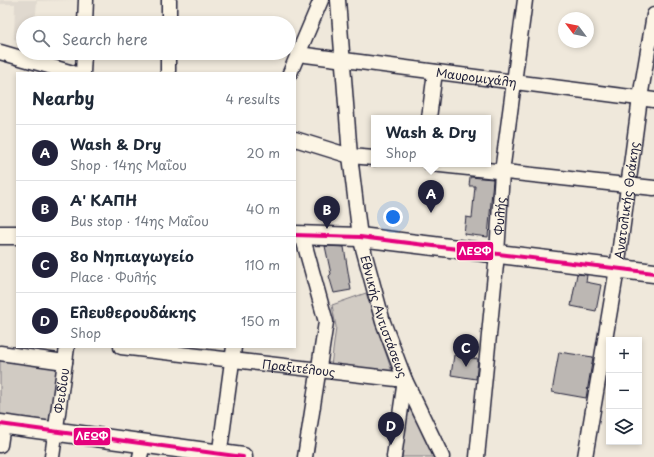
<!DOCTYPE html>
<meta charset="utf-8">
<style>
:root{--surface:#fff;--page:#f6f6f7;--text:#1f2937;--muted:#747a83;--line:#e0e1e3;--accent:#22223b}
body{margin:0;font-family:"Playpen Sans",sans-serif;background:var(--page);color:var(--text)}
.controls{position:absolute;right:12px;bottom:12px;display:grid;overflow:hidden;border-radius:0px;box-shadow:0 2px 6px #0003}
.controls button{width:36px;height:36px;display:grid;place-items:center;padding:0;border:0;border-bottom:1px solid var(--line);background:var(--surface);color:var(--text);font:20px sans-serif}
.compass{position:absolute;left:558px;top:12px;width:36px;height:36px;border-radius:50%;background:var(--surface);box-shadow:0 2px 6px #0003;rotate:302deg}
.you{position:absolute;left:393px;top:217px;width:14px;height:14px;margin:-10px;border:3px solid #fff;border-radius:50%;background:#1a73e8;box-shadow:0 0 0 6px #1a73e833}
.badge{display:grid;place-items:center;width:26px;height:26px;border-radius:50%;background:var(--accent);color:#fff;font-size:13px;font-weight:700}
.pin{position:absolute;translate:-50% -33px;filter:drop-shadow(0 1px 2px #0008)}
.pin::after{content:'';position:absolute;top:21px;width:14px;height:12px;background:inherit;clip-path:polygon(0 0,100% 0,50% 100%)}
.popup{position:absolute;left:371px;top:115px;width:120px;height:52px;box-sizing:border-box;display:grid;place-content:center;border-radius:0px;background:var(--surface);filter:drop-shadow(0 1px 3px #0005);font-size:13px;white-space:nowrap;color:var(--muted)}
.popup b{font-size:15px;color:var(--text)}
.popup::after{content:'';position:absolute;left:50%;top:100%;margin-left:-8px;border:8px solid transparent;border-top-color:var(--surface)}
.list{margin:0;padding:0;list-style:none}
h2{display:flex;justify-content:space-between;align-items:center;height:52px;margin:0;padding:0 16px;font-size:17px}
h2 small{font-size:13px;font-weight:400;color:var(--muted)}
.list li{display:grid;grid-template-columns:26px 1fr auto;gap:12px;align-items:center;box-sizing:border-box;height:56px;padding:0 16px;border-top:1px solid var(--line)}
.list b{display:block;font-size:15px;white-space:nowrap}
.list p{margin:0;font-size:13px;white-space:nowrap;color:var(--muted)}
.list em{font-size:13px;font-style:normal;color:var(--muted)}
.icon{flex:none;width:22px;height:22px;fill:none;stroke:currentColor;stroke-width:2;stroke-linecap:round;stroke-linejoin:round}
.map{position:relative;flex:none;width:654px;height:457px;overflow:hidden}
.search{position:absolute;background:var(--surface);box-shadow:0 2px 6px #0003;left:16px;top:16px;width:280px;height:44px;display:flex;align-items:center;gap:10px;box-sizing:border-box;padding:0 14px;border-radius:22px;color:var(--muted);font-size:15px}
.panel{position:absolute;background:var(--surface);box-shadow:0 2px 6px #0003;left:16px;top:72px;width:280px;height:276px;border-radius:0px}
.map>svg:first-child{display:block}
</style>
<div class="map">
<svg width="654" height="457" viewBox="0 0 654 457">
<rect width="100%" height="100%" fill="#efe8db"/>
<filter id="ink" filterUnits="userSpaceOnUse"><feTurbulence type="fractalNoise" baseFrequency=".025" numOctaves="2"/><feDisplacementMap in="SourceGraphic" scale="8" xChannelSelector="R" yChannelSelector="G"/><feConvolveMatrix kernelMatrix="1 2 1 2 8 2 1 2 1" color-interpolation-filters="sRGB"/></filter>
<g filter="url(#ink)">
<path fill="#e0d9cf" d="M 0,0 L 76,0 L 37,1 L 35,23 L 23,23 L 23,42 L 14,39 L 15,4 L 0,4 Z"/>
<path fill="#d1cbc3" stroke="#7a767f" d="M 366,293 L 392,372 L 331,366 L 336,327 L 332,305 Z
M 0,358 L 60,367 L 52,423 L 0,415 Z
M 407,394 L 434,457 L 400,457 Z"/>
<path fill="#bcb7b3" stroke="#22223b" d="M 470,177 L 493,179 L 488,237 L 464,234 L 466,217 L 472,218 L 475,186 L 469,186 Z
M 325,246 L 344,247 L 351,290 L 334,293 L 329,276 L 331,274 Z
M 577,274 L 587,275 L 586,282 L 601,285 L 596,311 L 571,306 Z
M 559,352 L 593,357 L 586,398 L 552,392 Z
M 454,355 L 478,359 L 476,379 L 451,375 Z"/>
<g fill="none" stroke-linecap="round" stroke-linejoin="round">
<g stroke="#22223b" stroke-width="17">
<g id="minor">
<path id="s1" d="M 338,0 L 350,156 L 360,237 L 383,322 L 405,380 L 442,457"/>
<path d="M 85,23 L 86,0"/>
<path d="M 169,23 L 169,0"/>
<path d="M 0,52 L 73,73"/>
<path id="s2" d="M 298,54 L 654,100"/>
<path d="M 83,73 L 84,53"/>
<path d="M 168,73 L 168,53"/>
<path d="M 290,73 L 321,0"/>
<path d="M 429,118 L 435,72"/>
<path d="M 295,139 L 350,156 L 374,158"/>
<path d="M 431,164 L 654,188"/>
<path d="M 302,235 L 326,322 L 305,457"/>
<path id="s3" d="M 121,347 L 405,380 L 394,457"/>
<path d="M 0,353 L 65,362"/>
<path d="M 0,445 L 3,424"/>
<path id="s4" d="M 52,457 L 67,347"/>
<path d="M 140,457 L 143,444"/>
<path d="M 219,457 L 234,347"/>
<path id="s5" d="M 477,457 L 497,254 L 502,172 L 525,0"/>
<path id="s6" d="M 585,457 L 617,269 L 640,98 L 654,15"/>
</g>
</g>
<g stroke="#22223b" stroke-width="21">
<path id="major" d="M 0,235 L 17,235
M 295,235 L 360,237 L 654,273
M 0,424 L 243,457"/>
</g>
<use href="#minor" stroke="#fcf5e5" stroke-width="14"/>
<use href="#major" stroke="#fcf5e5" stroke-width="18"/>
<g stroke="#fcf5e5" stroke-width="7">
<path id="bus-1" d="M 295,235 L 360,237 L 654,273
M 0,424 L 243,457"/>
</g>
<use href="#bus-1" stroke="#e5007d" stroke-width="4"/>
</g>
</g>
<g text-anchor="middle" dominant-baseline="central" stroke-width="4" stroke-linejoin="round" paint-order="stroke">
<g font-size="12" fill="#22223b" stroke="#fcf5e5">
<text stroke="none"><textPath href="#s2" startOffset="180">Μαυρομιχάλη</textPath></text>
<text stroke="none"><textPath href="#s6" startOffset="260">Ανατολικής Θράκης</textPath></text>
<text stroke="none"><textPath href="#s5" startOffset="242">Φυλής</textPath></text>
<text stroke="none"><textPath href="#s1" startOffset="321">Εθνικής Αντιστάσεως</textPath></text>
<text stroke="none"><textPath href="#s3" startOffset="179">Πραξιτέλους</textPath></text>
<text stroke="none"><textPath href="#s4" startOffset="67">Φειδίου</textPath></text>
</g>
</g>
<g stroke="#fcf5e5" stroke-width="1.5">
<rect x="456" y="241" width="38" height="20" rx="4" fill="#e5007d"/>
<rect x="73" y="427" width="38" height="19" rx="4" fill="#e5007d"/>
</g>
<g font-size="11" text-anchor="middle" font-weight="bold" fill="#fff">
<text x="475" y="255">ΛΕΩΦ</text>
<text x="92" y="440">ΛΕΩΦ</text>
</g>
</svg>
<div class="controls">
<button>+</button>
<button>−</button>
<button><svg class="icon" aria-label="layers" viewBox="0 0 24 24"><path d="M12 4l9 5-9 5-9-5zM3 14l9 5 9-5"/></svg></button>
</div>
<svg class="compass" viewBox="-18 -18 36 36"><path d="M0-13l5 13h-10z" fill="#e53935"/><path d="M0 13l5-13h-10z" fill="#747a83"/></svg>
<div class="you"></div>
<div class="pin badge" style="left:431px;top:213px">A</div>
<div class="popup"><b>Wash &amp; Dry</b>Shop</div>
<div class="pin badge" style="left:327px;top:229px">B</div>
<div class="pin badge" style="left:466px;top:367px">C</div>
<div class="pin badge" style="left:391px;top:445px">D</div>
<div class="search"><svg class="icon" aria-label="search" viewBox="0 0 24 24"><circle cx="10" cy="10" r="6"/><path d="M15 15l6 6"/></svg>Search here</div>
<section class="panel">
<h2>Nearby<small>4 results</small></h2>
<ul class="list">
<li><span class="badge">A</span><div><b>Wash &amp; Dry</b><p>Shop · 14ης Μαΐου</p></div><em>20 m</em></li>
<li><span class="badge">B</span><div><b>Α' ΚΑΠΗ</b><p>Bus stop · 14ης Μαΐου</p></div><em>40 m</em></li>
<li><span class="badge">C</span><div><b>8ο Νηπιαγωγείο</b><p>Place · Φυλής</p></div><em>110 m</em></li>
<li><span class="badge">D</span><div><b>Ελευθερουδάκης</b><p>Shop</p></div><em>150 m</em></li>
</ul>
</section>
</div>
